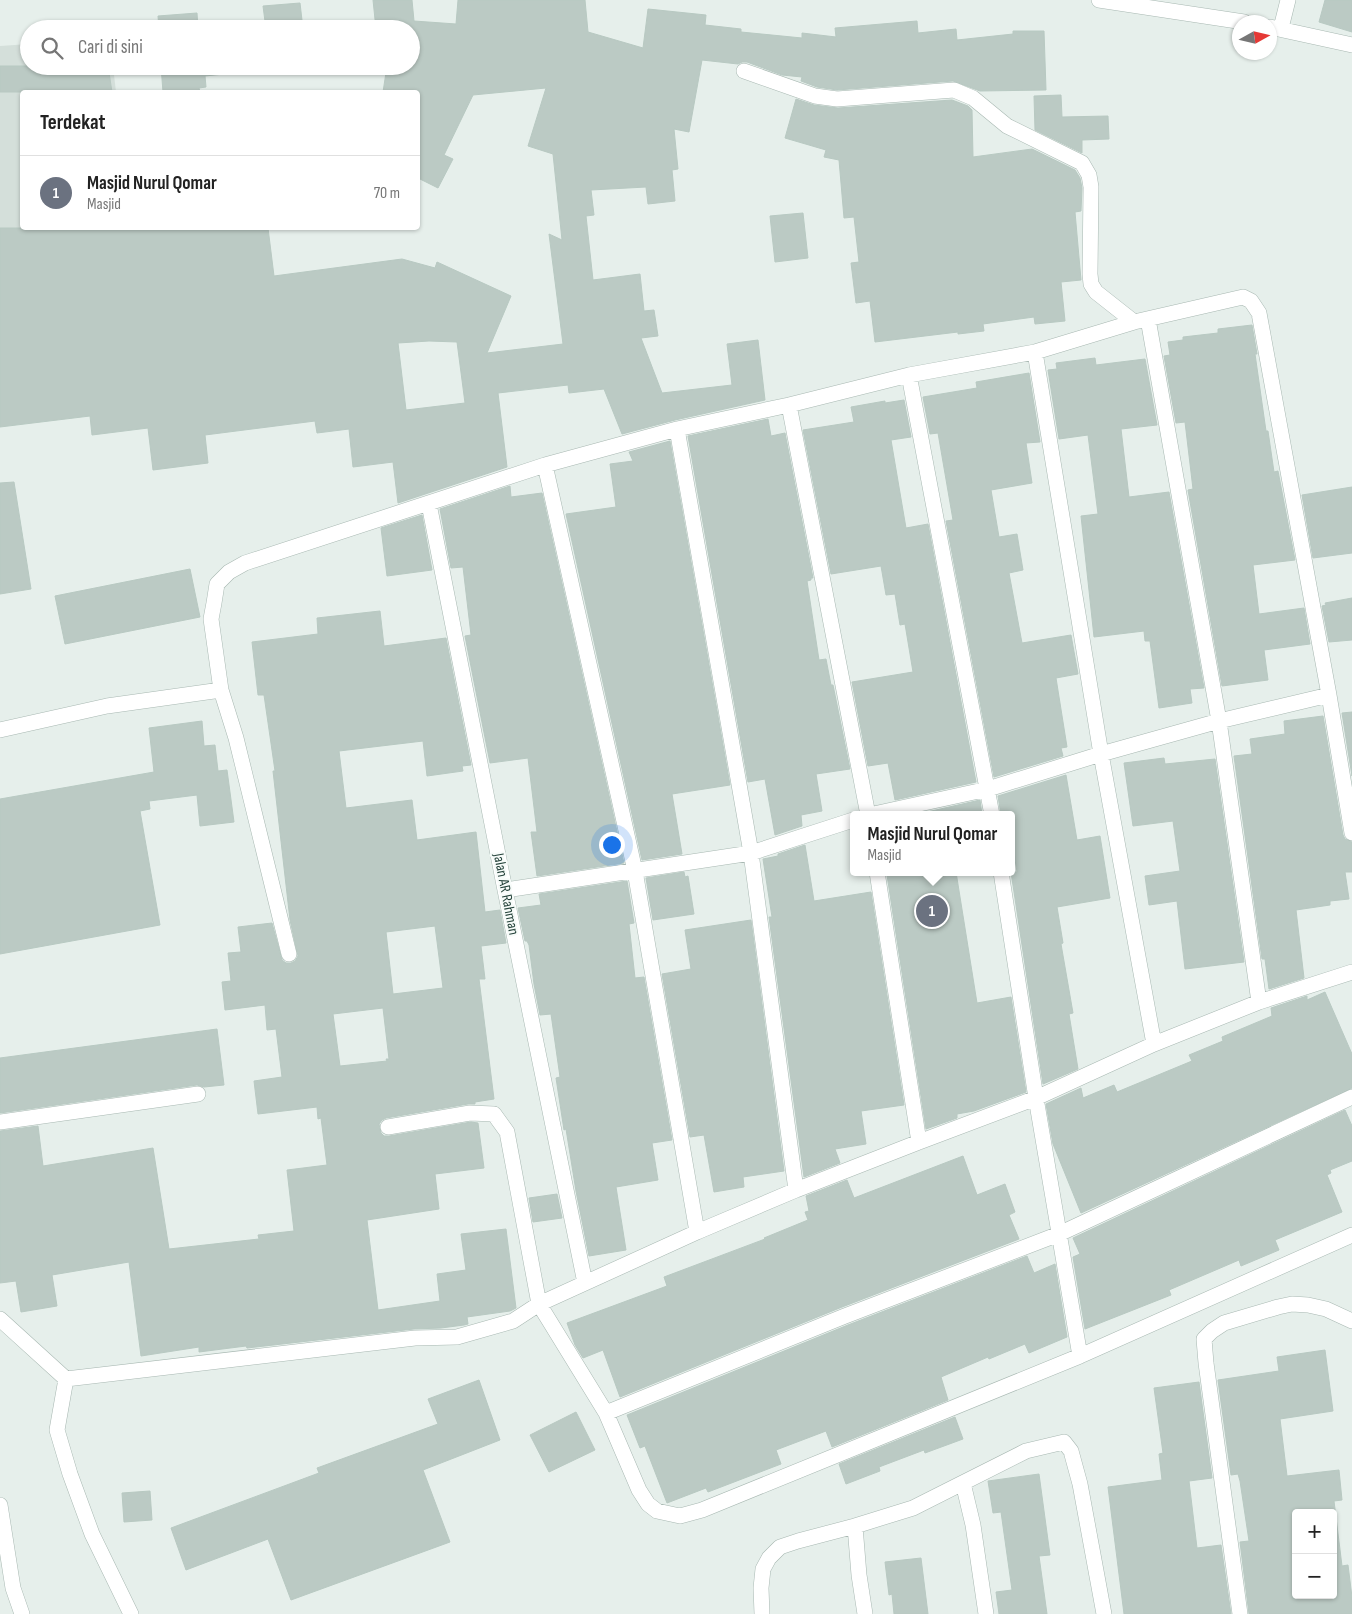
<!DOCTYPE html>
<html lang="id">
<meta charset="utf-8">
<style>
:root{--surface:#fff;--page:#f6f6f6;--text:#222;--muted:#767676;--line:#e0e0e0;--accent:#804e3d}
body{margin:0;font-family:"Sofia Sans Condensed",sans-serif;background:var(--page);color:var(--text)}
.controls{position:absolute;right:15px;bottom:15px;display:grid;overflow:hidden;border-radius:5px;box-shadow:0 1px 4px #0004}
.controls button{width:45px;height:45px;display:grid;place-items:center;padding:0;border:0;border-bottom:1px solid var(--line);background:var(--surface);color:var(--text);font:25px sans-serif}
.compass{position:absolute;left:1232px;top:15px;width:45px;height:45px;border-radius:50%;background:var(--surface);box-shadow:0 1px 4px #0004;rotate:82deg}
.you{position:absolute;left:611px;top:844px;width:18px;height:18px;margin:-12px;border:4px solid #fff;border-radius:50%;background:#1a73e8;box-shadow:0 0 0 8px #1a73e833}
.badge{display:grid;place-items:center;width:32px;height:32px;border-radius:50%;background:var(--accent);color:#fff;font-size:16px;font-weight:700}
.pin{position:absolute;translate:-50% -50%;border:2px solid #fff;box-shadow:0 1px 5px #0006}
.popup{position:absolute;left:850px;top:811px;width:165px;height:65px;box-sizing:border-box;display:grid;place-content:center;border-radius:5px;background:var(--surface);filter:drop-shadow(0 1px 4px #0005);font-size:16px;white-space:nowrap;color:var(--muted)}
.popup b{font-size:19px;color:var(--text)}
.popup::after{content:'';position:absolute;left:50%;top:100%;margin-left:-10px;border:10px solid transparent;border-top-color:var(--surface)}
.list{margin:0;padding:0;list-style:none}
h2{display:flex;justify-content:space-between;align-items:center;height:65px;margin:0;padding:0 20px;font-size:21px}
h2 small{font-size:16px;font-weight:400;color:var(--muted)}
.list li{display:grid;grid-template-columns:32px 1fr auto;gap:15px;align-items:center;box-sizing:border-box;height:75px;padding:0 20px;border-top:1px solid var(--line)}
.list b{display:block;font-size:19px;white-space:nowrap}
.list p{margin:0;font-size:16px;white-space:nowrap;color:var(--muted)}
.list em{font-size:16px;font-style:normal;color:var(--muted)}
.icon{flex:none;width:28px;height:28px;fill:none;stroke:currentColor;stroke-width:2;stroke-linecap:round;stroke-linejoin:round}
.map{position:relative;flex:none;width:1352px;height:1614px;overflow:hidden}
.search{position:absolute;background:var(--surface);box-shadow:0 1px 4px #0004;left:20px;top:20px;width:400px;height:55px;display:flex;align-items:center;gap:12px;box-sizing:border-box;padding:0 18px;border-radius:28px;color:var(--muted);font-size:19px}
.panel{position:absolute;background:var(--surface);box-shadow:0 1px 4px #0004;left:20px;top:90px;width:400px;height:140px;border-radius:5px}
.map>svg:first-child{display:block}
</style>
<div class="map">
<svg width="1352" height="1614" viewBox="0 0 1352 1614">
<rect width="100%" height="100%" fill="#e6efeb"/>
<path fill="#d4dfda" d="M 29,44 L 29,66 L 113,66 L 116,92 L 22,92 L 22,228 L 132,228 L 134,250 L 0,331 L 0,46 Z"/>
<path fill="#bbcac4" stroke="#b8c9c2" fill-rule="evenodd" d="M 373,0 L 412,0 L 414,21 L 456,24 L 458,0 L 585,0 L 588,32 L 643,48 L 648,9 L 706,15 L 705,25 L 741,29 L 741,32 L 802,38 L 802,33 L 836,37 L 835,28 L 917,21 L 918,33 L 956,29 L 957,40 L 1013,34 L 1013,31 L 1044,31 L 1046,90 L 980,91 L 953,81 L 837,90 L 817,87 L 801,81 L 802,77 L 782,75 L 747,62 L 742,62 L 738,64 L 702,60 L 689,132 L 674,129 L 678,169 L 672,170 L 675,201 L 648,204 L 646,187 L 591,190 L 594,215 L 586,216 L 593,280 L 640,274 L 644,311 L 654,310 L 658,336 L 641,338 L 662,393 L 732,385 L 727,344 L 758,340 L 765,400 L 675,420 L 622,434 L 604,389 L 569,393 L 568,385 L 498,393 L 507,467 L 398,503 L 393,462 L 353,467 L 349,429 L 317,433 L 315,421 L 205,435 L 208,463 L 153,470 L 148,428 L 92,435 L 90,416 L 0,427 L 0,228 L 268,228 L 274,276 L 402,259 L 435,268 L 437,262 L 511,296 L 487,353 L 563,344 L 549,234 L 562,240 L 553,154 L 528,146 L 546,88 L 473,95 L 444,155 L 453,159 L 438,188 L 418,178 L 418,92 L 383,92 L 387,66 L 411,66 L 411,29 L 376,29 ZM 429,341 L 457,342 L 465,403 L 406,410 L 398,343 Z
M 1325,0 L 1352,0 L 1352,32 L 1319,22 Z
M 300,3 L 303,29 L 266,29 L 263,6 Z
M 197,13 L 198,29 L 159,29 L 158,16 Z
M 258,24 L 258,29 L 203,29 Z
M 0,66 L 108,66 L 112,92 L 0,92 Z
M 161,66 L 262,66 L 262,70 L 205,76 L 206,87 L 199,88 L 200,92 L 163,92 Z
M 1061,95 L 1062,117 L 1108,116 L 1109,139 L 1082,140 L 1082,153 L 1035,130 L 1034,96 Z
M 796,99 L 814,105 L 838,108 L 952,100 L 968,106 L 972,110 L 973,157 L 1032,149 L 1075,170 L 1080,178 L 1082,188 L 1081,211 L 1075,212 L 1081,280 L 1061,282 L 1065,321 L 1035,324 L 1034,317 L 983,324 L 984,331 L 958,334 L 958,332 L 875,342 L 870,301 L 856,303 L 851,263 L 859,262 L 854,217 L 844,218 L 839,160 L 824,157 L 826,150 L 785,138 Z
M 803,213 L 808,258 L 775,262 L 770,216 Z
M 1252,325 L 1257,354 L 1255,354 L 1266,431 L 1268,431 L 1274,472 L 1278,471 L 1295,560 L 1253,565 L 1259,614 L 1304,608 L 1310,644 L 1264,650 L 1268,680 L 1222,686 L 1188,490 L 1193,489 L 1185,422 L 1176,423 L 1164,356 L 1170,355 L 1168,342 L 1183,340 L 1183,337 L 1218,333 L 1218,329 Z
M 1095,358 L 1096,365 L 1145,359 L 1157,425 L 1121,429 L 1129,497 L 1169,492 L 1204,688 L 1190,689 L 1192,703 L 1159,708 L 1150,641 L 1145,641 L 1144,631 L 1094,637 L 1081,516 L 1098,514 L 1088,435 L 1059,439 L 1048,370 L 1057,369 L 1056,363 Z
M 1029,373 L 1040,442 L 1026,443 L 1032,483 L 991,490 L 999,537 L 1017,534 L 1023,570 L 1009,573 L 1022,643 L 1071,635 L 1078,674 L 1056,678 L 1067,747 L 1061,748 L 1063,756 L 994,777 L 946,521 L 953,520 L 938,433 L 930,434 L 923,397 L 977,388 L 976,382 Z
M 904,400 L 911,437 L 891,440 L 906,528 L 928,524 L 976,782 L 895,800 L 888,763 L 868,766 L 852,682 L 913,672 L 905,624 L 900,625 L 895,594 L 886,595 L 881,566 L 831,574 L 803,430 L 854,422 L 851,407 L 885,401 L 885,403 Z
M 768,419 L 771,436 L 785,433 L 813,578 L 811,578 L 811,580 L 807,581 L 819,660 L 826,659 L 831,685 L 833,685 L 850,769 L 816,774 L 822,811 L 801,815 L 802,826 L 775,835 L 765,779 L 748,782 L 688,436 Z
M 670,441 L 730,785 L 672,794 L 682,854 L 642,860 L 566,514 L 616,507 L 610,464 L 633,461 L 629,452 Z
M 14,482 L 31,589 L 0,594 L 0,483 Z
M 510,486 L 511,497 L 542,493 L 624,863 L 537,876 L 531,832 L 537,832 L 528,758 L 490,763 L 465,636 L 471,635 L 463,567 L 451,568 L 440,509 Z
M 1352,487 L 1352,553 L 1313,558 L 1302,495 Z
M 422,515 L 432,570 L 387,576 L 381,528 Z
M 190,569 L 200,617 L 65,644 L 55,596 Z
M 1352,598 L 1352,640 L 1329,642 L 1322,606 L 1326,605 L 1325,603 Z
M 380,611 L 384,646 L 446,638 L 471,765 L 462,766 L 463,771 L 427,776 L 423,741 L 339,751 L 346,808 L 412,800 L 417,840 L 476,832 L 485,912 L 500,910 L 506,943 L 481,946 L 485,979 L 479,979 L 494,1099 L 475,1102 L 475,1104 L 468,1104 L 386,1118 L 382,1120 L 379,1124 L 381,1133 L 384,1136 L 389,1136 L 471,1122 L 478,1123 L 484,1168 L 435,1174 L 439,1209 L 367,1220 L 378,1310 L 440,1301 L 437,1274 L 466,1270 L 461,1234 L 506,1229 L 516,1308 L 510,1311 L 467,1317 L 468,1324 L 464,1325 L 441,1328 L 414,1329 L 247,1348 L 246,1346 L 199,1352 L 199,1347 L 141,1356 L 129,1262 L 52,1275 L 57,1306 L 21,1312 L 16,1281 L 0,1283 L 0,1131 L 38,1126 L 43,1166 L 153,1148 L 169,1249 L 259,1239 L 258,1235 L 294,1231 L 287,1170 L 327,1165 L 321,1118 L 318,1119 L 317,1107 L 258,1114 L 254,1081 L 282,1077 L 276,1029 L 267,1030 L 265,1005 L 225,1010 L 222,982 L 231,981 L 228,953 L 241,952 L 238,927 L 272,923 L 282,960 L 286,963 L 291,963 L 295,961 L 298,956 L 290,920 L 273,771 L 275,771 L 264,695 L 258,695 L 252,642 L 318,634 L 317,618 ZM 435,926 L 443,988 L 393,994 L 386,932 ZM 383,1008 L 389,1059 L 386,1059 L 387,1061 L 340,1066 L 333,1014 Z
M 1352,712 L 1352,776 L 1342,713 Z
M 1323,716 L 1343,835 L 1345,839 L 1352,842 L 1352,872 L 1345,872 L 1349,899 L 1330,901 L 1330,905 L 1296,910 L 1304,978 L 1269,989 L 1265,959 L 1262,959 L 1234,756 L 1252,754 L 1250,739 L 1285,734 L 1284,721 Z
M 202,721 L 204,746 L 215,745 L 218,771 L 227,770 L 234,822 L 200,826 L 197,795 L 149,801 L 150,809 L 140,811 L 160,925 L 0,954 L 0,799 L 154,772 L 149,728 Z
M 1164,758 L 1165,764 L 1215,759 L 1244,962 L 1185,969 L 1177,901 L 1149,905 L 1145,876 L 1180,871 L 1173,821 L 1133,826 L 1124,763 Z
M 1066,775 L 1077,840 L 1100,836 L 1110,898 L 1057,907 L 1063,943 L 1061,944 L 1073,1013 L 1069,1014 L 1078,1069 L 1043,1084 L 1011,872 L 1017,872 L 1011,834 L 1011,815 L 1001,815 L 998,796 Z
M 980,800 L 982,815 L 914,815 Z
M 805,845 L 814,901 L 871,892 L 904,1105 L 861,1111 L 866,1144 L 835,1149 L 840,1163 L 804,1177 L 769,917 L 772,917 L 763,859 L 778,856 L 778,854 Z
M 684,872 L 685,877 L 688,876 L 694,914 L 653,920 L 646,878 Z
M 905,872 L 956,872 L 977,1003 L 1011,997 L 1026,1092 L 974,1111 L 957,1114 L 957,1118 L 926,1129 L 887,875 Z
M 627,881 L 634,923 L 629,924 L 635,978 L 644,977 L 672,1140 L 652,1143 L 658,1180 L 616,1187 L 626,1250 L 589,1256 L 576,1191 L 566,1129 L 564,1130 L 556,1078 L 560,1077 L 551,1014 L 540,1015 L 534,984 L 529,945 L 527,941 L 525,941 L 518,908 L 541,905 L 539,894 Z
M 751,920 L 784,1171 L 743,1177 L 744,1187 L 714,1192 L 704,1135 L 690,1137 L 662,974 L 691,969 L 685,930 Z
M 1325,992 L 1352,1054 L 1352,1088 L 1081,1213 L 1053,1144 L 1046,1104 L 1081,1088 L 1083,1098 L 1114,1085 L 1117,1092 L 1192,1061 L 1189,1055 L 1223,1041 L 1222,1037 L 1272,1016 L 1271,1008 L 1307,996 L 1307,1000 Z
M 217,1029 L 224,1085 L 204,1087 L 197,1085 L 0,1113 L 0,1058 Z
M 1345,1110 L 1352,1126 L 1352,1161 L 1330,1170 L 1331,1173 L 1327,1175 L 1342,1212 L 1275,1240 L 1279,1250 L 1241,1266 L 1239,1260 L 1169,1290 L 1171,1295 L 1085,1329 L 1073,1257 L 1080,1254 L 1073,1238 Z
M 963,1156 L 977,1195 L 1005,1184 L 1015,1212 L 1009,1215 L 1019,1239 L 842,1307 L 620,1397 L 603,1350 L 583,1358 L 575,1345 L 567,1323 L 667,1286 L 664,1277 L 765,1239 L 764,1238 L 808,1220 L 805,1212 L 809,1211 L 806,1196 L 847,1180 L 854,1198 Z
M 557,1194 L 562,1218 L 533,1222 L 529,1198 Z
M 1027,1256 L 1034,1273 L 1055,1264 L 1067,1337 L 1029,1353 L 1025,1344 L 989,1359 L 988,1357 L 941,1377 L 948,1400 L 832,1447 L 826,1431 L 776,1450 L 781,1464 L 708,1492 L 706,1488 L 667,1503 L 645,1446 L 640,1448 L 627,1415 L 848,1325 Z
M 1325,1350 L 1333,1411 L 1280,1419 L 1287,1476 L 1339,1470 L 1342,1500 L 1334,1501 L 1342,1566 L 1348,1565 L 1352,1597 L 1352,1614 L 1249,1614 L 1240,1542 L 1249,1541 L 1240,1481 L 1238,1474 L 1231,1475 L 1218,1380 L 1279,1371 L 1277,1357 ZM 1296,1513 L 1333,1513 L 1333,1595 L 1296,1595 Z
M 479,1380 L 500,1440 L 423,1470 L 450,1542 L 291,1600 L 268,1539 L 186,1570 L 171,1528 L 319,1473 L 317,1468 L 438,1424 L 428,1399 Z
M 1199,1382 L 1212,1478 L 1189,1481 L 1197,1548 L 1221,1545 L 1231,1614 L 1124,1614 L 1108,1487 L 1162,1480 L 1159,1454 L 1163,1453 L 1154,1388 Z
M 576,1412 L 595,1450 L 549,1472 L 530,1435 Z
M 955,1417 L 963,1439 L 925,1453 L 924,1450 L 879,1467 L 880,1471 L 846,1484 L 839,1464 Z
M 1039,1474 L 1050,1555 L 1039,1556 L 1047,1614 L 999,1614 L 996,1592 L 1012,1590 L 1001,1512 L 993,1513 L 988,1481 Z
M 150,1491 L 152,1520 L 124,1522 L 122,1493 Z
M 921,1558 L 928,1614 L 894,1614 L 892,1594 L 889,1595 L 885,1562 Z"/>
<g fill="none" stroke-linecap="round" stroke-linejoin="round">
<g stroke="#a8b8b2" stroke-width="16">
<path id="minor" d="M 1099,0 L 1244,22
M 1270,27 L 1352,45
M 1281,28 L 1288,0
M 744,71 L 815,96 L 837,99 L 954,90 L 973,98 L 1007,126 L 1082,163 L 1089,175 L 1091,187 L 1090,274 L 1091,284 L 1096,292 L 1134,322
M 1148,319 L 1219,721 L 1259,1002
M 1035,352 L 1101,754 L 1154,1044
M 909,375 L 992,815
M 789,405 L 868,815
M 677,429 L 751,853 L 796,1190
M 545,465 L 635,871 L 697,1232
M 429,504 L 505,890 L 585,1283
M 221,690 L 236,738 L 289,954
M 0,730 L 107,706 L 221,690 L 211,619 L 214,603 L 217,584 L 229,572 L 245,563 L 545,465 L 677,429 L 789,405 L 909,375 L 1035,352 L 1134,322 L 1243,297 L 1251,301 L 1259,313 L 1329,695 L 1352,833
M 869,815 L 988,789 L 1101,754 L 1219,721 L 1329,695
M 877,872 L 919,1142
M 1001,872 L 1036,1098 L 1154,1044 L 1259,1002 L 1352,972
M 505,890 L 751,853 L 853,820
M 0,1122 L 198,1094
M 388,1127 L 470,1113 L 494,1114 L 507,1132 L 539,1304 L 606,1413 L 639,1490 L 648,1504 L 657,1511 L 680,1516 L 702,1510 L 1080,1356 L 1352,1235
M 0,1319 L 66,1379 L 57,1430 L 70,1474 L 92,1534 L 131,1614
M 66,1379 L 415,1338 L 457,1337 L 513,1321 L 539,1304 L 697,1232 L 796,1190 L 919,1142 L 1036,1098 L 1080,1356
M 606,1413 L 845,1316 L 1059,1234 L 1352,1097
M 963,1483 L 973,1525 L 986,1614
M 0,1505 L 13,1588 L 22,1614
M 855,1526 L 859,1575 L 865,1614
M 762,1614 L 761,1588 L 763,1569 L 769,1558 L 780,1547 L 798,1541 L 855,1526 L 913,1508 L 1026,1451 L 1064,1442 L 1071,1451 L 1080,1484 L 1104,1614
M 1240,1614 L 1206,1363 L 1204,1339 L 1212,1331 L 1224,1323 L 1278,1307 L 1292,1304 L 1308,1305 L 1326,1309 L 1352,1321"/>
</g>
<use href="#minor" stroke="#fff" stroke-width="15"/>
</g>
<g text-anchor="middle" dominant-baseline="central" stroke-width="4" stroke-linejoin="round" paint-order="stroke">
<g font-size="15" fill="#24423a" stroke="#f7fbf9">
<text transform="translate(506 894) rotate(79)">Jalan AR Rahman</text>
</g>
</g>
</svg>
<div class="controls">
<button>+</button>
<button>−</button>
</div>
<svg class="compass" viewBox="-18 -18 36 36"><path d="M0-13l5 13h-10z" fill="#e53935"/><path d="M0 13l5-13h-10z" fill="#767676"/></svg>
<div class="you"></div>
<div class="pin badge" style="left:932px;top:911px;background:#6b7280">1</div>
<div class="popup"><b>Masjid Nurul Qomar</b>Masjid</div>
<div class="search"><svg class="icon" aria-label="search" viewBox="0 0 24 24"><circle cx="10" cy="10" r="6"/><path d="M15 15l6 6"/></svg>Cari di sini</div>
<section class="panel">
<h2>Terdekat<small></small></h2>
<ul class="list">
<li><span class="badge" style="background:#6b7280">1</span><div><b>Masjid Nurul Qomar</b><p>Masjid</p></div><em>70 m</em></li>
</ul>
</section>
</div>
